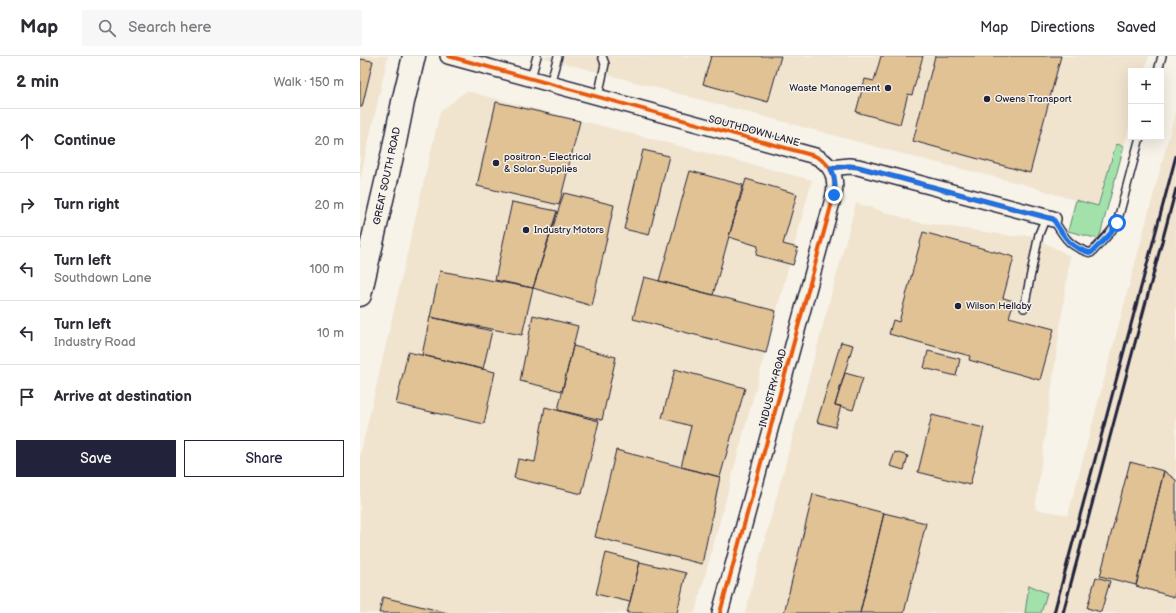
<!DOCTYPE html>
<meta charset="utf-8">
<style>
:root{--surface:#fff;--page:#f7f7f7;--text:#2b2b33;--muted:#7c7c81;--line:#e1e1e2;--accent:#22223b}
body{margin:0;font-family:"Balsamiq Sans",sans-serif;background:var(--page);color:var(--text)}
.controls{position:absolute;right:12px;top:12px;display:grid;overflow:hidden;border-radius:0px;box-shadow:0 4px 16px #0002}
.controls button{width:36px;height:36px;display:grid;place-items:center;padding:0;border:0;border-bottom:1px solid var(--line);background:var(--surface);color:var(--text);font:20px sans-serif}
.stop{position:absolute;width:12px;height:12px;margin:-9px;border:3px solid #1a73e8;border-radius:50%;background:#fff}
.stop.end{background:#1a73e8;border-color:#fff;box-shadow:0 1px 4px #0008}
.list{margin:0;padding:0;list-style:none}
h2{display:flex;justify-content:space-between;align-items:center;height:52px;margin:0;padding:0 16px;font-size:17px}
h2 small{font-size:13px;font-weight:400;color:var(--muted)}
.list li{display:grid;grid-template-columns:26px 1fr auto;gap:12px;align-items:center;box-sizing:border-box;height:64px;padding:0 16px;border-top:1px solid var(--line)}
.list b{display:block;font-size:15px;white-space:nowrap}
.list p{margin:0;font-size:13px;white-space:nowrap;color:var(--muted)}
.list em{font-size:13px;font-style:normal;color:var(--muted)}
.actions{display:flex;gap:8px;padding:12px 16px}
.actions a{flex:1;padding:9px 0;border:1px solid var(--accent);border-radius:0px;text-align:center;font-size:14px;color:var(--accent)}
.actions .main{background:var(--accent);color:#fff}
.icon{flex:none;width:22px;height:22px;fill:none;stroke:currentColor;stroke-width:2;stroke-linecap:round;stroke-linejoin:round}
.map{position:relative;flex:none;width:816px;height:557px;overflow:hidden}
header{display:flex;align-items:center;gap:24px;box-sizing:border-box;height:56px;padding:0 20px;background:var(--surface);border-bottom:1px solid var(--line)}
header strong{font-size:19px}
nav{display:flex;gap:22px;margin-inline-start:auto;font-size:14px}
.search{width:280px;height:36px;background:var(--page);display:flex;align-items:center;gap:10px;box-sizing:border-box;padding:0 14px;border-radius:0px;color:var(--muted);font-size:15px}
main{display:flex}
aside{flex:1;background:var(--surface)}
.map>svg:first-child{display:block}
</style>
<header>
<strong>Map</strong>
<div class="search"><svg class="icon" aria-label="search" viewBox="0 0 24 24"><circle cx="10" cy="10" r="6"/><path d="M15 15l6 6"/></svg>Search here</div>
<nav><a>Map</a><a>Directions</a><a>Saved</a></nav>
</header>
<main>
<aside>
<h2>2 min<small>Walk · 150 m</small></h2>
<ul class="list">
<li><svg class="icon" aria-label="ahead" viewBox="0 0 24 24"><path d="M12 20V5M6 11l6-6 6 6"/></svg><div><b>Continue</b></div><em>20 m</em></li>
<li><svg class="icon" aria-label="right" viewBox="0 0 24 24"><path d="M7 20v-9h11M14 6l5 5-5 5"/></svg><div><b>Turn right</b></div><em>20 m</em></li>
<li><svg class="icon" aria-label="left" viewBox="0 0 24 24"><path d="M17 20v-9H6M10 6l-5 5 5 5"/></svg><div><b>Turn left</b><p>Southdown Lane</p></div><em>100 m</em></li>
<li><svg class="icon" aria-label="left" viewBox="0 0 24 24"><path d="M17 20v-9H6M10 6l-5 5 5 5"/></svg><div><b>Turn left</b><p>Industry Road</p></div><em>10 m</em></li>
<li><svg class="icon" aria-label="arrive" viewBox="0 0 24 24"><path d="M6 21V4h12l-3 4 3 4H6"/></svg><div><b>Arrive at destination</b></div></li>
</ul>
<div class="actions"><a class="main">Save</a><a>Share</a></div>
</aside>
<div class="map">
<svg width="816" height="557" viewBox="0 0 816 557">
<rect width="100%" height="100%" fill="#f7f3e8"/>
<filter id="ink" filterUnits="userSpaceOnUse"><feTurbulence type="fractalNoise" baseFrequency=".025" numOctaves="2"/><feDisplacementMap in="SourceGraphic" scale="8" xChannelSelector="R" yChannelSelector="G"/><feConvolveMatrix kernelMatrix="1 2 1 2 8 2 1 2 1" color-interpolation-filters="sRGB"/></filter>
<g filter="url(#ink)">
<path fill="#f0e4cf" d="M 0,0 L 28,0 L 0,124 Z
M 178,0 L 789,0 L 784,15 L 771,15 L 771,65 L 764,90 L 755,88 L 737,151 L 666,129 L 554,101 Z
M 106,35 L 452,124 L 335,557 L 0,557 L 0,400 L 80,56 Z
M 816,54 L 816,557 L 681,557 L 687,537 L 669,530 L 665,557 L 385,557 L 496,147 L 557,166 L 653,180 L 670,179 L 710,200 L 675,453 L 708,459 Z"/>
<path fill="#a2e2aa" stroke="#628272" d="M 756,88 L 764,90 L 739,183 L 708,175 L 716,144 L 738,150 Z
M 669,529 L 687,537 L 681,557 L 665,557 Z"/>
<path fill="#e1c294" stroke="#22223b" d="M 351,0 L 421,0 L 408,46 L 343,28 Z
M 521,0 L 563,0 L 552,39 L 548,38 L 540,68 L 496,56 L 505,23 L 514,25 Z
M 575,0 L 701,0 L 670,117 L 553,85 Z
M 0,3 L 13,5 L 2,51 L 0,51 Z
M 136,46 L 220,65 L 199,149 L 117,130 Z
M 283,94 L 309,100 L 289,179 L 264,173 Z
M 330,115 L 383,129 L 353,239 L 299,225 Z
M 386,123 L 437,138 L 423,188 L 438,192 L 433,209 L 396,199 L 398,190 L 369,181 Z
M 204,137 L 254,149 L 232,250 L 173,232 Z
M 152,146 L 197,155 L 173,232 L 135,224 Z
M 563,176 L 654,201 L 643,242 L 654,245 L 649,261 L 694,273 L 680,324 L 609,304 L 610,300 L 529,278 L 533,264 L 539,266 Z
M 80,215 L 173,232 L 162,279 L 70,261 Z
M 284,221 L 416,255 L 406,297 L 273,263 Z
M 173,259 L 218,270 L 202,335 L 160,325 Z
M 70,261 L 132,275 L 123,313 L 62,299 Z
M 481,286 L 493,289 L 475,349 L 481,350 L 475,371 L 457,366 Z
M 213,290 L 256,301 L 242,364 L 198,354 Z
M 568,295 L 600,303 L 596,320 L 564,312 Z
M 48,296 L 135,316 L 124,368 L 36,348 Z
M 315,313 L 385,332 L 360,421 L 321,411 L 331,370 L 302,362 Z
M 485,317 L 503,322 L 493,354 L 475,349 Z
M 185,351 L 239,365 L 222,438 L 154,422 L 158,403 L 175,406 Z
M 572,359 L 624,372 L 610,429 L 558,416 Z
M 256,394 L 360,421 L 342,508 L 235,481 Z
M 535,396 L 548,400 L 544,414 L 530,410 Z
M 770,406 L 804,415 L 776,529 L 740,520 Z
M 804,415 L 816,424 L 816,534 L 814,541 L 776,530 Z
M 453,438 L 524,457 L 500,557 L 424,557 Z
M 524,457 L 566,467 L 544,557 L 500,557 Z
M 246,497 L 280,506 L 270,546 L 236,538 Z
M 280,506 L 326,517 L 317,557 L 267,557 Z
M 736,521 L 750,525 L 741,556 L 727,552 Z
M 23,541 L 88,557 L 19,557 Z"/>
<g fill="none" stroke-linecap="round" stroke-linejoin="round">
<g stroke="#22223b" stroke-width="10">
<path id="lane" d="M 798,15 L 802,0
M 171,22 L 177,0
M 190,28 L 198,0
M 238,41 L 245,8 L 242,0
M 693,163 C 704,181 709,191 731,197 C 741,187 750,178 757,167 L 780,81
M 664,252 L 679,178 L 686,161"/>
</g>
<g stroke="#22223b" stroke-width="18">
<path id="street" d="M 88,0 L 455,100 C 472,108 477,121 474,139 L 360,557
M 471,112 L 489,110 L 498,111 L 693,163"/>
</g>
<g stroke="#22223b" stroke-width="25">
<path id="primary" d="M 0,239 L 33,96 L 43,46 L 54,0"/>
</g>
<use href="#lane" stroke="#f7f3e8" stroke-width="7"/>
<use href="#street" stroke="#f7f3e8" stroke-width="15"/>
<use href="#primary" stroke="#f7f3e8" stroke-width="22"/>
<path stroke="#22223b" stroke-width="3" d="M 694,557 L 816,100
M 703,557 L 816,133"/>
<g stroke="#f7f3e8" stroke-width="6">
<path id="cycleway" d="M 88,0 L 455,100 C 472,108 477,121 474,139 L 360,557
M 471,112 L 489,110 L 498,111 L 693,163"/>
</g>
<use href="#cycleway" stroke="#e8590c" stroke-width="4"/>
</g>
</g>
<g fill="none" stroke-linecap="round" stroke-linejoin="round" filter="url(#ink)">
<path stroke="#1a73e8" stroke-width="5" d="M 474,139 C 476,129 475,121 471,112 L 489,110 L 498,111 L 693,163 C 705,181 708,191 731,197 L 750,178 L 757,167"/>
</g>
<g fill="#22223b" stroke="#f7f3e8" stroke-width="1.5">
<circle cx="528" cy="32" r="4"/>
<circle cx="627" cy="43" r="4"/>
<circle cx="136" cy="107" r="4"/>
<circle cx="166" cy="174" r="4"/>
<circle cx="598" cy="250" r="4"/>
</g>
<g text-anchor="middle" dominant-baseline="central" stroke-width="3" stroke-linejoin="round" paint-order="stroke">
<g font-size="10" fill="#22223b" stroke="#f7f3e8" text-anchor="start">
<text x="520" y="32" text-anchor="end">Waste Management</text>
<text x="635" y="43">Owens Transport</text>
<text x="144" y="101">positron - Electrical<tspan x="144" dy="12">&amp; Solar Supplies</tspan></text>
<text x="174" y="174">Industry Motors</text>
<text x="606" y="250">Wilson Hellaby</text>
</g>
<g font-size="10" fill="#22223b" stroke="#f7f3e8">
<text transform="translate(394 75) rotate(15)">SOUTHDOWN LANE</text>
<text transform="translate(27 120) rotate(-78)">GREAT SOUTH ROAD</text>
<text transform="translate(413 332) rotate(-75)">INDUSTRY ROAD</text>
</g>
</g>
</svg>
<div class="controls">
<button>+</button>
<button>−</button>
</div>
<div class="stop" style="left:757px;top:167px"></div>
<div class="stop end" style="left:474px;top:139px"></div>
</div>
</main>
